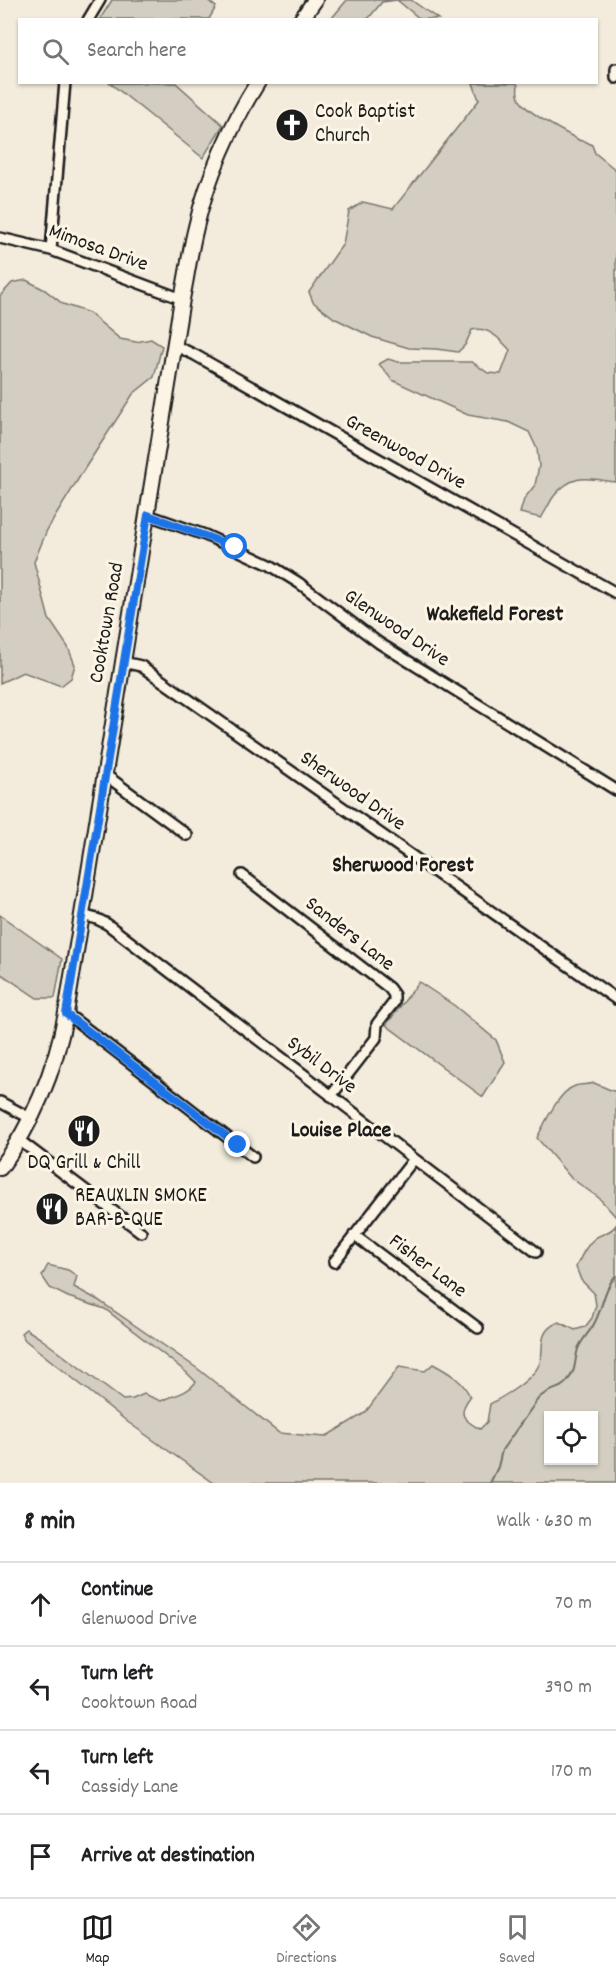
<!DOCTYPE html>
<meta charset="utf-8">
<style>
:root{--surface:#fff;--page:#f2f2f2;--text:#202124;--muted:#757577;--line:#e0e0e0;--accent:#1c1c1c}
body{margin:0;font-family:Dekko,sans-serif;background:var(--page);color:var(--text)}
.controls{position:absolute;right:18px;bottom:18px;display:grid;overflow:hidden;border-radius:0px;box-shadow:0 2px 4px #0004}
.controls button{width:54px;height:54px;display:grid;place-items:center;padding:0;border:0;border-bottom:2px solid var(--line);background:var(--surface);color:var(--text);font:30px sans-serif}
.stop{position:absolute;width:18px;height:18px;margin:-14px;border:4px solid #1a73e8;border-radius:50%;background:#fff}
.stop.end{background:#1a73e8;border-color:#fff;box-shadow:0 2px 6px #0008}
.list{margin:0;padding:0;list-style:none}
h2{display:flex;justify-content:space-between;align-items:center;height:78px;margin:0;padding:0 24px;font-size:26px}
h2 small{font-size:20px;font-weight:400;color:var(--muted)}
.list li{display:grid;grid-template-columns:39px 1fr auto;gap:18px;align-items:center;box-sizing:border-box;height:84px;padding:0 24px;border-top:2px solid var(--line)}
.list b{display:block;font-size:22px;white-space:nowrap}
.list p{margin:0;font-size:20px;white-space:nowrap;color:var(--muted)}
.list em{font-size:20px;font-style:normal;color:var(--muted)}
.icon{flex:none;width:33px;height:33px;fill:none;stroke:currentColor;stroke-width:2;stroke-linecap:round;stroke-linejoin:round}
.map{position:relative;flex:none;width:616px;height:1483px;overflow:hidden}
.search{position:absolute;background:var(--surface);box-shadow:0 2px 4px #0004;left:18px;right:18px;top:18px;height:66px;display:flex;align-items:center;gap:15px;box-sizing:border-box;padding:0 21px;border-radius:0px;color:var(--muted);font-size:22px}
.sheet{height:414px;background:var(--surface)}
nav{display:flex;justify-content:space-around;align-items:center;box-sizing:border-box;height:84px;border-top:2px solid var(--line);background:var(--surface);font-size:16px;color:var(--muted)}
nav a{display:grid;justify-items:center;gap:3px}
nav .on{color:var(--accent)}
.map>svg:first-child{display:block}
</style>
<div class="map">
<svg width="616" height="1483" viewBox="0 0 616 1483">
<rect width="100%" height="100%" fill="#f3ecdd"/>
<filter id="ink" filterUnits="userSpaceOnUse"><feTurbulence type="fractalNoise" baseFrequency=".0167" numOctaves="2"/><feDisplacementMap in="SourceGraphic" scale="12" xChannelSelector="R" yChannelSelector="G"/><feConvolveMatrix kernelMatrix="1 2 1 2 8 2 1 2 1" color-interpolation-filters="sRGB"/></filter>
<g filter="url(#ink)">
<path fill="#d3cec1" stroke="#78756e" stroke-width="1.5" fill-rule="evenodd" d="M 112,0 L 207,0 L 216,7 L 209,19 L 100,19 Z
M 347,0 L 411,0 L 438,19 L 420,19 L 397,0 L 382,2 L 368,19 L 331,19 Z
M 110,83 L 176,83 L 223,125 L 203,158 Z
M 473,83 L 516,83 L 518,85 C 517,92 517,98 522,103 C 532,116 566,133 581,141 L 585,141 L 592,145 L 595,153 L 616,170 L 616,482 C 588,479 574,472 554,496 C 549,503 546,511 541,518 L 520,513 L 524,499 L 535,485 L 539,466 L 537,449 L 529,432 L 508,422 L 468,415 L 392,380 L 379,364 L 388,359 L 398,362 L 472,362 L 488,373 L 501,374 L 510,350 C 500,339 488,326 472,330 L 465,345 L 458,352 L 436,349 L 409,348 L 372,337 L 334,318 L 313,302 L 309,292 L 343,244 L 349,211 L 363,202 L 393,209 L 479,100 Z
M 26,280 L 45,290 L 63,304 L 89,313 L 120,339 L 136,342 L 151,339 L 162,346 L 154,377 L 133,394 L 85,468 L 47,530 L 34,562 L 49,619 L 68,647 L 75,665 L 71,678 L 61,686 L 23,672 L 0,683 L 0,296 L 12,283 Z
M 0,915 L 62,959 L 55,998 L 37,998 L 0,973 Z
M 419,982 L 455,1006 L 496,1040 L 505,1062 L 483,1097 L 386,1025 Z
M 594,1083 L 613,1091 L 616,1091 L 616,1217 L 599,1198 L 571,1178 L 537,1138 C 545,1123 558,1092 575,1086 C 580,1084 588,1085 594,1083 Z
M 616,1225 L 616,1483 L 214,1483 L 129,1423 L 25,1340 L 21,1333 L 26,1329 L 40,1338 L 123,1400 L 133,1399 L 144,1394 L 161,1401 C 175,1394 186,1395 196,1382 L 186,1372 L 105,1309 L 68,1297 L 50,1288 L 42,1276 L 48,1265 L 68,1270 L 77,1276 L 74,1287 L 98,1300 L 198,1369 L 279,1433 L 325,1437 L 365,1413 L 399,1367 L 425,1371 L 433,1364 C 448,1372 464,1381 470,1397 C 457,1414 463,1420 480,1429 L 487,1422 L 490,1404 C 506,1395 524,1385 536,1370 C 549,1353 532,1333 559,1322 L 575,1330 L 585,1327 L 592,1318 L 596,1305 L 594,1293 L 581,1280 L 576,1267 C 581,1257 586,1245 595,1238 C 603,1233 611,1233 616,1225 ZM 548,1416 L 594,1416 L 594,1460 L 548,1460 Z"/>
<g fill="none" stroke-linecap="round" stroke-linejoin="round">
<path stroke="#716e68" stroke-width="2" d="M 490,1483 L 498,1467 L 502,1450 L 538,1399 C 549,1387 560,1392 568,1380 C 577,1369 574,1361 578,1349 C 581,1340 591,1331 595,1322 C 604,1304 603,1291 616,1275"/>
<g stroke="#1c1c1c" stroke-width="14">
<path id="street" d="M 88,20 L 100,0
M 616,69 L 616,78
M 0,238 L 51,250 L 182,299
M 51,250 L 65,82
M 176,346 L 195,355 L 616,593
M 148,515 L 205,535 L 270,565 L 299,583 L 379,643 L 616,790
M 123,662 L 141,666 L 616,999
M 104,774 L 187,835
M 242,875 L 389,988 L 394,995 L 394,1002 L 377,1024 L 376,1038 L 331,1096
M 82,915 L 97,919 L 107,924 L 536,1252
M 66,1013 L 253,1157
M 0,1102 L 32,1119
M 19,1140 L 141,1232
M 354,1235 L 478,1328
M 334,1262 L 414,1159"/>
</g>
<g stroke="#1c1c1c" stroke-width="18">
<path id="secondary" d="M 301,20 L 315,0
M 0,1168 C 35,1121 55,1070 66,1013 L 182,299 C 187,275 190,251 196,227 C 207,179 231,124 258,82"/>
</g>
<use href="#street" stroke="#fcf5e5" stroke-width="9"/>
<use href="#secondary" stroke="#fcf5e5" stroke-width="14"/>
</g>
</g>
<g fill="none" stroke-linecap="round" stroke-linejoin="round" filter="url(#ink)">
<path stroke="#1a73e8" stroke-width="8" d="M 235,547 L 148,515 L 66,1014 L 238,1145"/>
</g>
<defs>
<g id="church-disc" transform="scale(1.725)"><circle r="9.5" fill="#1c1c1c" stroke="#fcf5e5"/><path d="M-1.2-6h2.4v3.5h3.3v2.4h-3.3V6h-2.4V-.1h-3.3v-2.4h3.3Z" fill="#fff"/></g>
<g id="restaurant-disc" transform="scale(1.725)"><circle r="9.5" fill="#1c1c1c" stroke="#fcf5e5"/><path d="M-5-6h1v4h1v-4h1v4h1v-4h1v5L-1.5 .5V6h-2V.5L-5-1ZM5-6V6H3V1.5H1.5Q1.5-4 5-6Z" fill="#fff"/></g>
</defs>
<g fill-rule="evenodd">
<use href="#church-disc" x="292" y="125"/>
<use href="#restaurant-disc" x="84" y="1131"/>
<use href="#restaurant-disc" x="52" y="1209"/>
</g>
<g text-anchor="middle" dominant-baseline="central" stroke-width="6" stroke-linejoin="round" paint-order="stroke">
<g font-size="21" fill="#1c1c1c" stroke="#fcf5e5" text-anchor="start">
<text x="315" y="113">Cook Baptist<tspan x="315" dy="24">Church</tspan></text>
<text x="84" y="1164" text-anchor="middle">DQ Grill &amp; Chill</text>
<text x="75" y="1197">REAUXLIN SMOKE<tspan x="75" dy="24">BAR-B-QUE</tspan></text>
</g>
<g font-size="21" fill="#1c1c1c" stroke="#fcf5e5">
<text transform="translate(98 249) rotate(20)">Mimosa Drive</text>
<text transform="translate(405 453) rotate(29)">Greenwood Drive</text>
<text transform="translate(108 623) rotate(-80)">Cooktown Road</text>
<text transform="translate(396 629) rotate(34)">Glenwood Drive</text>
<text transform="translate(352 792) rotate(35)">Sherwood Drive</text>
<text transform="translate(349 935) rotate(38)">Sanders Lane</text>
<text transform="translate(321 1066) rotate(37)">Sybil Drive</text>
<text transform="translate(427 1267) rotate(37)">Fisher Lane</text>
</g>
<g font-size="22" font-weight="bold" fill="#1c1c1c" stroke="#fcf5e5">
<text x="495" y="615">Wakefield Forest</text>
<text x="403" y="866">Sherwood Forest</text>
<text x="341" y="1131">Louise Place</text>
</g>
</g>
</svg>
<div class="controls">
<button><svg class="icon" aria-label="locate" viewBox="0 0 24 24"><circle cx="12" cy="12" r="6"/><path d="M12 2v4M12 18v4M2 12h4M18 12h4"/></svg></button>
</div>
<div class="stop" style="left:235px;top:547px"></div>
<div class="stop end" style="left:238px;top:1145px"></div>
<div class="search"><svg class="icon" aria-label="search" viewBox="0 0 24 24"><circle cx="10" cy="10" r="6"/><path d="M15 15l6 6"/></svg>Search here</div>
</div>
<section class="sheet">
<h2>8 min<small>Walk · 630 m</small></h2>
<ul class="list">
<li><svg class="icon" aria-label="ahead" viewBox="0 0 24 24"><path d="M12 20V5M6 11l6-6 6 6"/></svg><div><b>Continue</b><p>Glenwood Drive</p></div><em>70 m</em></li>
<li><svg class="icon" aria-label="left" viewBox="0 0 24 24"><path d="M17 20v-9H6M10 6l-5 5 5 5"/></svg><div><b>Turn left</b><p>Cooktown Road</p></div><em>390 m</em></li>
<li><svg class="icon" aria-label="left" viewBox="0 0 24 24"><path d="M17 20v-9H6M10 6l-5 5 5 5"/></svg><div><b>Turn left</b><p>Cassidy Lane</p></div><em>170 m</em></li>
<li><svg class="icon" aria-label="arrive" viewBox="0 0 24 24"><path d="M6 21V4h12l-3 4 3 4H6"/></svg><div><b>Arrive at destination</b></div></li>
</ul>
</section>
<nav>
<a class="on"><svg class="icon" aria-label="map" viewBox="0 0 24 24"><path d="M3 6l6-2 6 2 6-2v14l-6 2-6-2-6 2zM9 4v14M15 6v14"/></svg>Map</a>
<a><svg class="icon" aria-label="directions" viewBox="0 0 24 24"><path d="M12 3l9 9-9 9-9-9zM9 14v-3h6M13 9l2 2-2 2"/></svg>Directions</a>
<a><svg class="icon" aria-label="saved" viewBox="0 0 24 24"><path d="M7 4h10v16l-5-4-5 4z"/></svg>Saved</a>
</nav>
